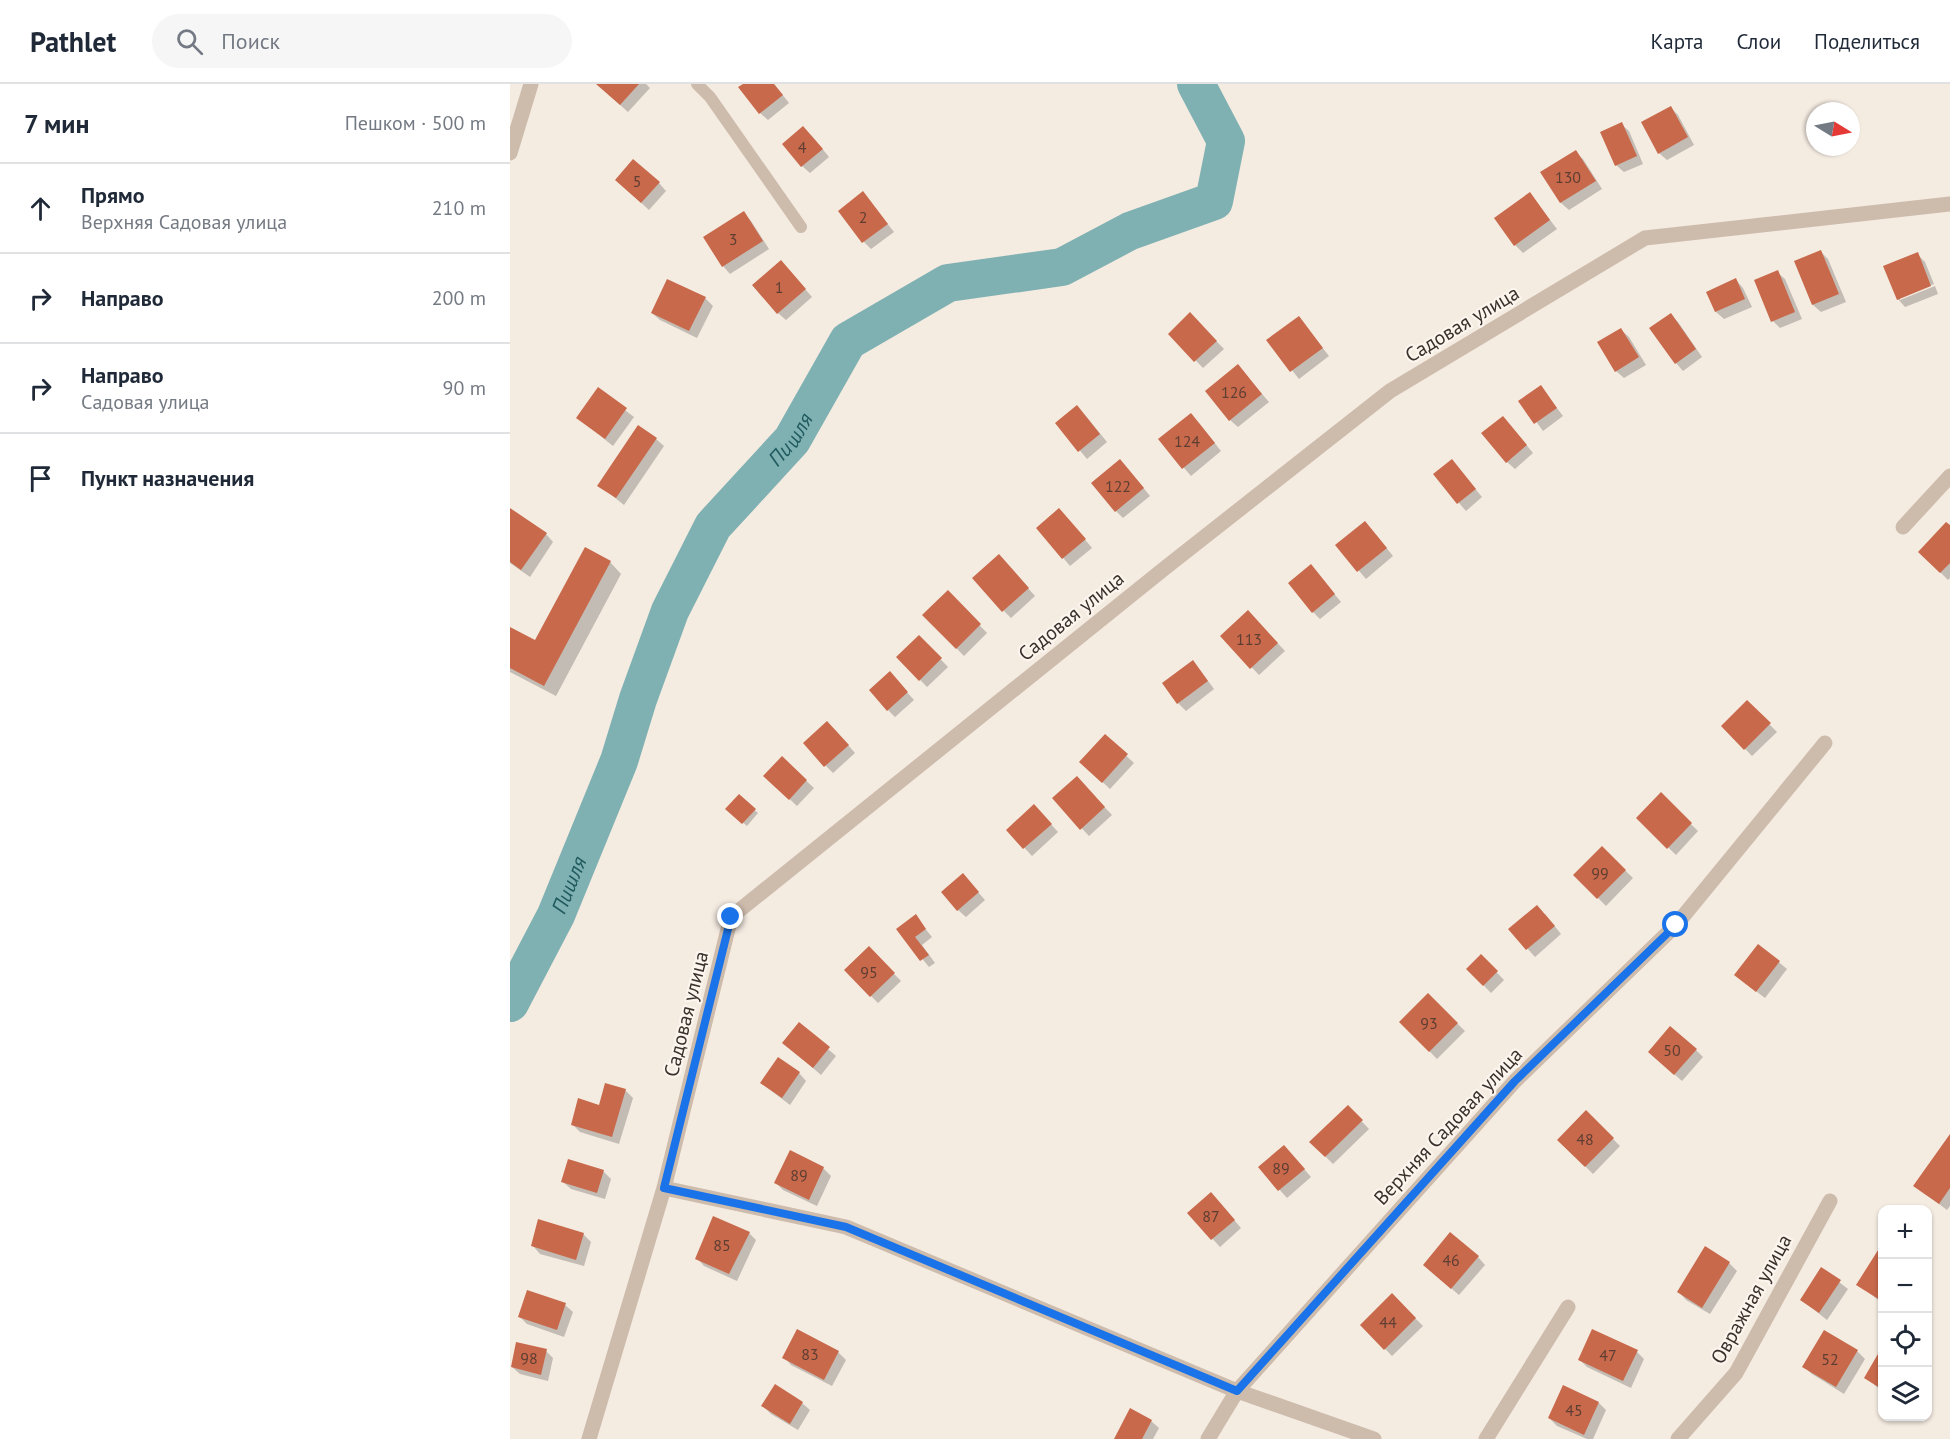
<!DOCTYPE html>
<html lang="ru">
<meta charset="utf-8">
<style>
:root{--surface:#fff;--page:#f6f6f7;--text:#1f2937;--muted:#747a83;--line:#e0e1e3}
body{margin:0;font-family:"PT Sans",sans-serif;background:var(--page);color:var(--text)}
.controls{position:absolute;right:18px;bottom:18px;display:grid;overflow:hidden;border-radius:12px;box-shadow:0 2px 4px #0004}
.controls button{width:54px;height:54px;display:grid;place-items:center;padding:0;border:0;border-bottom:2px solid var(--line);background:var(--surface);color:var(--text);font:30px sans-serif}
.compass{position:absolute;left:1296px;top:18px;width:54px;height:54px;border-radius:50%;background:var(--surface);box-shadow:0 2px 4px #0004;rotate:100deg}
.stop{position:absolute;width:18px;height:18px;margin:-14px;border:4px solid #1a73e8;border-radius:50%;background:#fff}
.stop.end{background:#1a73e8;border-color:#fff;box-shadow:0 2px 6px #0008}
.list{margin:0;padding:0;list-style:none}
h2{display:flex;justify-content:space-between;align-items:center;height:78px;margin:0;padding:0 24px;font-size:26px}
h2 small{font-size:20px;font-weight:400;color:var(--muted)}
.list li{display:grid;grid-template-columns:39px 1fr auto;gap:18px;align-items:center;box-sizing:border-box;height:90px;padding:0 24px;border-top:2px solid var(--line)}
.list b{display:block;font-size:22px;white-space:nowrap}
.list p{margin:0;font-size:20px;white-space:nowrap;color:var(--muted)}
.list em{font-size:20px;font-style:normal;color:var(--muted)}
.icon{flex:none;width:33px;height:33px;fill:none;stroke:currentColor;stroke-width:2;stroke-linecap:round;stroke-linejoin:round}
.map{position:relative;flex:none;width:1440px;height:1355px;overflow:hidden}
header{display:flex;align-items:center;gap:36px;box-sizing:border-box;height:84px;padding:0 30px;background:var(--surface);border-bottom:2px solid var(--line)}
header strong{font-size:28px}
nav{display:flex;gap:33px;margin-inline-start:auto;font-size:21px}
.search{width:420px;height:54px;background:var(--page);display:flex;align-items:center;gap:15px;box-sizing:border-box;padding:0 21px;border-radius:33px;color:var(--muted);font-size:22px}
main{display:flex}
aside{flex:1;background:var(--surface)}
.map>svg:first-child{display:block}
</style>
<header>
<strong>Pathlet</strong>
<div class="search"><svg class="icon" aria-label="search" viewBox="0 0 24 24"><circle cx="10" cy="10" r="6"/><path d="M15 15l6 6"/></svg>Поиск</div>
<nav><a>Карта</a><a>Слои</a><a>Поделиться</a></nav>
</header>
<main>
<aside>
<h2>7 мин<small>Пешком · 500 m</small></h2>
<ul class="list">
<li><svg class="icon" aria-label="ahead" viewBox="0 0 24 24"><path d="M12 20V5M6 11l6-6 6 6"/></svg><div><b>Прямо</b><p>Верхняя Садовая улица</p></div><em>210 m</em></li>
<li><svg class="icon" aria-label="right" viewBox="0 0 24 24"><path d="M7 20v-9h11M14 6l5 5-5 5"/></svg><div><b>Направо</b></div><em>200 m</em></li>
<li><svg class="icon" aria-label="right" viewBox="0 0 24 24"><path d="M7 20v-9h11M14 6l5 5-5 5"/></svg><div><b>Направо</b><p>Садовая улица</p></div><em>90 m</em></li>
<li><svg class="icon" aria-label="arrive" viewBox="0 0 24 24"><path d="M6 21V4h12l-3 4 3 4H6"/></svg><div><b>Пункт назначения</b></div></li>
</ul>
</aside>
<div class="map">
<svg width="1440" height="1355" viewBox="0 0 1440 1355">
<rect width="100%" height="100%" fill="#f4ebe1"/>
<path fill="#0003" d="M 87,0 L 136,0 L 140,4 L 118,28 Z
M 235,0 L 264,0 L 279,19 L 258,36 L 250,29 Z
M 1160,23 L 1168,31 L 1184,61 L 1157,76 L 1149,69 Z
M 1111,40 L 1119,47 L 1133,80 L 1114,88 L 1106,81 Z
M 301,51 L 319,73 L 300,89 L 292,82 Z
M 1065,68 L 1073,75 L 1092,105 L 1059,126 L 1051,119 L 1032,89 Z
M 149,99 L 156,107 L 139,126 L 114,103 Z
M 353,109 L 384,148 L 361,165 L 354,158 Z
M 1020,110 L 1047,145 L 1013,169 L 1005,161 Z
M 234,129 L 241,137 L 259,165 L 220,190 L 213,182 Z
M 1311,168 L 1318,175 L 1336,218 L 1311,228 L 1303,221 L 1286,178 Z
M 1407,170 L 1415,178 L 1424,200 L 1390,213 L 1390,216 L 1425,202 L 1428,210 L 1395,223 L 1388,215 Z
M 278,185 L 302,213 L 276,236 L 268,229 Z
M 1267,188 L 1275,195 L 1292,235 L 1270,244 L 1263,237 Z
M 1226,196 L 1233,204 L 1242,223 L 1214,235 L 1206,228 L 1198,209 Z
M 195,214 L 203,222 L 187,254 L 150,236 L 142,229 Z
M 680,230 L 714,265 L 693,284 L 660,250 Z
M 1161,231 L 1168,238 L 1192,273 L 1173,287 L 1166,279 Z
M 789,234 L 819,272 L 789,295 L 759,257 Z
M 1111,246 L 1119,253 L 1136,281 L 1114,294 L 1106,287 Z
M 728,282 L 759,318 L 728,343 L 720,336 Z
M 1031,303 L 1053,332 L 1033,347 L 1011,317 Z
M 89,306 L 124,333 L 103,362 L 68,334 Z
M 575,331 L 597,358 L 577,375 L 547,339 Z
M 689,339 L 711,367 L 681,392 L 650,356 Z
M 1000,341 L 1023,369 L 1005,385 L 997,378 Z
M 146,355 L 154,362 L 114,421 L 89,401 Z
M 618,385 L 640,412 L 613,434 L 606,427 Z
M 949,385 L 972,413 L 956,427 L 925,391 Z
M 0,427 L 36,450 L 43,458 L 20,493 L 0,479 Z
M 557,434 L 582,464 L 560,482 L 528,444 Z
M 1440,443 L 1440,494 L 1438,496 L 1410,468 Z
M 862,446 L 883,472 L 856,495 L 827,461 Z
M 100,478 L 111,490 L 46,612 L 0,588 L 0,545 L 25,558 Z
M 496,480 L 525,512 L 501,534 L 494,527 Z
M 808,490 L 831,518 L 810,535 L 803,528 Z
M 438,508 L 477,549 L 454,572 L 414,531 Z
M 745,535 L 775,567 L 749,591 L 712,552 Z
M 409,553 L 438,583 L 417,603 L 388,573 Z
M 690,586 L 704,605 L 676,627 L 668,619 Z
M 387,597 L 404,616 L 385,633 L 378,626 Z
M 1237,618 L 1267,648 L 1242,672 L 1213,642 Z
M 325,646 L 345,669 L 323,689 L 316,682 Z
M 595,652 L 624,679 L 600,705 L 571,678 Z
M 272,674 L 304,704 L 287,722 L 255,692 Z
M 574,701 L 602,731 L 579,752 L 544,715 Z
M 1151,711 L 1188,747 L 1166,771 L 1128,734 Z
M 229,712 L 248,729 L 237,742 L 217,725 Z
M 532,730 L 548,748 L 522,772 L 498,746 Z
M 1092,764 L 1123,794 L 1096,822 L 1065,791 Z
M 460,799 L 475,816 L 456,833 L 448,826 Z
M 1035,830 L 1051,850 L 1025,873 L 1000,845 Z
M 405,832 L 422,853 L 412,861 L 425,879 L 419,883 L 388,845 Z
M 1249,862 L 1277,885 L 1255,914 L 1234,898 Z
M 359,864 L 391,897 L 368,919 L 336,887 Z
M 971,872 L 994,896 L 981,909 L 958,885 Z
M 918,911 L 955,947 L 927,975 L 891,938 Z
M 289,940 L 326,972 L 311,991 L 274,959 Z
M 1186,966 L 1193,973 L 1172,997 L 1147,975 Z
M 289,989 L 296,997 L 280,1021 L 251,999 Z
M 115,1006 L 123,1014 L 109,1060 L 70,1048 L 62,1040 Z
M 838,1023 L 859,1045 L 823,1080 L 801,1058 Z
M 1076,1028 L 1110,1062 L 1083,1090 L 1049,1056 Z
M 1440,1053 L 1440,1122 L 1437,1126 L 1405,1102 Z
M 280,1068 L 313,1084 L 321,1092 L 307,1122 L 273,1106 L 266,1099 Z
M 782,1071 L 801,1093 L 777,1114 L 750,1084 Z
M 93,1087 L 101,1095 L 95,1115 L 61,1105 L 53,1098 Z
M 708,1117 L 731,1144 L 710,1163 L 679,1129 Z
M 239,1149 L 246,1156 L 227,1197 L 194,1182 L 187,1174 Z
M 73,1150 L 81,1158 L 74,1182 L 30,1170 L 23,1162 Z
M 1196,1165 L 1219,1179 L 1227,1187 L 1200,1230 L 1176,1216 L 1169,1208 Z
M 1371,1165 L 1372,1167 L 1372,1219 L 1348,1200 Z
M 968,1173 L 975,1181 L 949,1211 L 922,1188 Z
M 1312,1185 L 1338,1205 L 1317,1236 L 1292,1216 Z
M 882,1211 L 913,1242 L 882,1272 L 852,1241 Z
M 55,1221 L 63,1228 L 54,1253 L 17,1240 L 10,1233 Z
M 1315,1248 L 1347,1267 L 1355,1275 L 1334,1310 L 1302,1290 L 1294,1283 Z
M 1372,1266 L 1372,1307 L 1356,1294 Z
M 36,1267 L 43,1274 L 38,1297 L 10,1290 L 2,1283 Z
M 328,1268 L 336,1276 L 322,1302 L 281,1281 L 274,1273 Z
M 1127,1268 L 1134,1275 L 1121,1304 L 1077,1283 L 1070,1276 Z
M 292,1319 L 300,1326 L 288,1346 L 261,1330 L 253,1322 Z
M 1089,1319 L 1096,1326 L 1083,1355 L 1077,1355 L 1047,1342 L 1039,1334 Z
M 641,1337 L 649,1344 L 643,1355 L 605,1355 Z"/>
<g fill="none" stroke-linecap="round" stroke-linejoin="round">
<path stroke="#7fb0b2" stroke-width="38" id="s1" d="M 0,919 L 46,831 L 109,677 L 128,615 L 160,527 L 203,442 L 282,356 L 338,257 L 438,199 L 552,183 L 620,147 L 704,117 L 716,57 L 686,0"/>
</g>
<path fill="#c8694b" d="M 86,0 L 129,0 L 110,21 Z
M 233,0 L 264,0 L 273,11 L 249,30 L 228,3 Z
M 1161,22 L 1178,53 L 1148,70 L 1131,38 Z
M 1112,38 L 1127,72 L 1105,82 L 1090,48 Z
M 293,42 L 313,65 L 291,83 L 272,60 Z
M 1066,66 L 1086,97 L 1050,119 L 1030,88 Z
M 123,75 L 150,98 L 131,119 L 105,96 Z
M 353,107 L 378,140 L 352,159 L 328,127 Z
M 1020,108 L 1040,136 L 1004,162 L 984,134 Z
M 234,127 L 253,157 L 212,183 L 193,153 Z
M 1311,166 L 1329,210 L 1302,221 L 1284,177 Z
M 1408,168 L 1421,202 L 1387,216 L 1373,182 Z
M 271,176 L 296,205 L 267,230 L 242,201 Z
M 1268,186 L 1285,228 L 1261,238 L 1244,196 Z
M 1226,194 L 1235,215 L 1205,228 L 1196,208 Z
M 157,195 L 196,213 L 179,247 L 141,229 Z
M 680,228 L 707,257 L 684,278 L 658,250 Z
M 1161,229 L 1186,265 L 1165,280 L 1139,244 Z
M 789,232 L 813,264 L 780,288 L 756,256 Z
M 1111,244 L 1129,273 L 1105,288 L 1087,258 Z
M 728,280 L 752,310 L 719,337 L 695,307 Z
M 1031,301 L 1047,324 L 1024,340 L 1008,317 Z
M 88,303 L 117,324 L 95,355 L 66,334 Z
M 567,321 L 590,350 L 568,368 L 545,339 Z
M 681,329 L 705,359 L 672,385 L 648,355 Z
M 993,332 L 1017,361 L 996,379 L 971,349 Z
M 128,341 L 147,354 L 106,414 L 87,402 Z
M 610,375 L 634,404 L 605,428 L 581,399 Z
M 942,375 L 966,405 L 947,420 L 923,390 Z
M 0,424 L 37,449 L 11,486 L 0,478 Z
M 549,424 L 576,455 L 552,475 L 526,444 Z
M 855,437 L 877,464 L 847,488 L 825,461 Z
M 1436,438 L 1440,441 L 1440,479 L 1430,489 L 1408,468 Z
M 75,463 L 101,477 L 34,602 L 0,584 L 0,543 L 25,556 Z
M 489,470 L 519,504 L 492,528 L 462,494 Z
M 801,480 L 825,510 L 802,529 L 778,499 Z
M 438,506 L 471,540 L 446,565 L 412,531 Z
M 738,526 L 768,559 L 740,585 L 710,552 Z
M 409,551 L 432,574 L 409,597 L 386,573 Z
M 683,576 L 698,597 L 667,620 L 652,599 Z
M 380,587 L 398,608 L 377,627 L 359,606 Z
M 1237,616 L 1261,639 L 1234,666 L 1211,642 Z
M 317,637 L 339,661 L 314,683 L 293,659 Z
M 595,650 L 618,670 L 592,699 L 569,678 Z
M 272,672 L 297,696 L 279,716 L 253,692 Z
M 567,692 L 595,723 L 570,746 L 542,714 Z
M 1151,708 L 1182,739 L 1157,765 L 1126,734 Z
M 229,710 L 246,725 L 232,740 L 215,725 Z
M 524,720 L 542,740 L 513,765 L 496,746 Z
M 1092,762 L 1116,786 L 1087,815 L 1063,791 Z
M 453,789 L 469,808 L 447,827 L 431,808 Z
M 1027,821 L 1045,842 L 1016,866 L 998,845 Z
M 406,830 L 416,845 L 405,853 L 419,871 L 410,877 L 386,845 Z
M 1248,860 L 1270,877 L 1246,908 L 1224,891 Z
M 359,862 L 385,889 L 360,913 L 334,886 Z
M 971,870 L 988,887 L 973,902 L 956,885 Z
M 918,909 L 948,939 L 919,968 L 889,938 Z
M 289,938 L 320,963 L 303,984 L 272,959 Z
M 1160,942 L 1187,965 L 1164,991 L 1138,968 Z
M 268,973 L 290,988 L 272,1014 L 250,999 Z
M 95,999 L 116,1005 L 102,1053 L 61,1041 L 68,1014 L 89,1021 Z
M 838,1021 L 853,1036 L 815,1073 L 799,1058 Z
M 1076,1026 L 1104,1054 L 1075,1083 L 1047,1056 Z
M 1440,1050 L 1440,1104 L 1429,1120 L 1403,1102 Z
M 774,1061 L 795,1085 L 768,1107 L 748,1083 Z
M 280,1066 L 314,1083 L 299,1116 L 264,1099 Z
M 58,1075 L 94,1086 L 87,1109 L 51,1098 Z
M 701,1108 L 725,1136 L 701,1156 L 677,1129 Z
M 203,1132 L 240,1148 L 219,1190 L 185,1175 Z
M 28,1135 L 74,1149 L 66,1176 L 21,1162 Z
M 940,1148 L 969,1172 L 941,1205 L 913,1181 Z
M 1195,1162 L 1220,1178 L 1192,1224 L 1167,1208 Z
M 1370,1163 L 1372,1165 L 1372,1212 L 1370,1216 L 1346,1201 Z
M 1311,1183 L 1331,1196 L 1309,1229 L 1290,1216 Z
M 17,1206 L 56,1219 L 47,1246 L 8,1233 Z
M 882,1209 L 906,1234 L 874,1266 L 850,1241 Z
M 287,1245 L 329,1267 L 314,1296 L 272,1274 Z
M 1082,1245 L 1128,1266 L 1113,1297 L 1068,1276 Z
M 1314,1246 L 1348,1266 L 1326,1303 L 1292,1283 Z
M 6,1258 L 37,1265 L 31,1291 L 1,1283 Z
M 1372,1263 L 1372,1300 L 1370,1304 L 1354,1294 Z
M 265,1300 L 293,1318 L 280,1340 L 251,1322 Z
M 1053,1301 L 1089,1318 L 1074,1351 L 1038,1334 Z
M 620,1324 L 642,1336 L 632,1355 L 604,1355 Z"/>
<g fill="none" stroke-linecap="round" stroke-linejoin="round">
<path stroke="#cdbbac" stroke-width="12" d="M 187,0 L 200,13 L 291,143"/>
<path stroke="#cdbbac" stroke-width="15" d="M 0,69 L 21,0
M 1393,443 L 1440,392
M 154,1104 L 336,1143 L 727,1307 L 864,1355
M 79,1355 L 154,1104 L 221,833 L 655,484 L 880,307 L 1135,154 L 1440,120
M 698,1355 L 727,1307 L 1005,997 L 1166,841 L 1315,659
M 976,1355 L 1058,1223
M 1168,1355 L 1226,1289 L 1320,1117"/>
</g>
<g fill="none" stroke-linecap="round" stroke-linejoin="round">
<path stroke="#1a73e8" stroke-width="8" d="M 221,833 L 154,1104 L 336,1143 L 727,1307 L 1005,997 L 1166,841"/>
</g>
<g text-anchor="middle" dominant-baseline="central" stroke-width="4.5" stroke-linejoin="round" paint-order="stroke">
<g font-size="16" fill="#5e3e33">
<text x="292" y="63">4</text>
<text x="1058" y="93">130</text>
<text x="127" y="97">5</text>
<text x="353" y="133">2</text>
<text x="223" y="155">3</text>
<text x="269" y="203">1</text>
<text x="724" y="308">126</text>
<text x="677" y="357">124</text>
<text x="608" y="402">122</text>
<text x="739" y="555">113</text>
<text x="1090" y="789">99</text>
<text x="359" y="888">95</text>
<text x="919" y="939">93</text>
<text x="1162" y="966">50</text>
<text x="1075" y="1055">48</text>
<text x="771" y="1084">89</text>
<text x="289" y="1091">89</text>
<text x="701" y="1132">87</text>
<text x="212" y="1161">85</text>
<text x="941" y="1176">46</text>
<text x="878" y="1238">44</text>
<text x="300" y="1270">83</text>
<text x="1098" y="1271">47</text>
<text x="19" y="1274">98</text>
<text x="1320" y="1275">52</text>
<text x="1064" y="1326">45</text>
</g>
<g font-size="20" fill="#3b302b" stroke="#fbf5ee">
<text transform="translate(952 240) rotate(-31)">Садовая улица</text>
<text transform="translate(561 532) rotate(-39)">Садовая улица</text>
<text transform="translate(176 930) rotate(-76)">Садовая улица</text>
<text transform="translate(938 1042) rotate(-47)">Верхняя Садовая улица</text>
<text transform="translate(1241 1215) rotate(-61)">Овражная улица</text>
</g>
<g font-size="21" font-style="italic" fill="#1f5a5e" stroke="#fbf5ee">
<text stroke="none"><textPath href="#s1" startOffset="636">Пишля</textPath></text>
<text stroke="none"><textPath href="#s1" startOffset="132">Пишля</textPath></text>
</g>
</g>
</svg>
<div class="controls">
<button>+</button>
<button>−</button>
<button><svg class="icon" aria-label="locate" viewBox="0 0 24 24"><circle cx="12" cy="12" r="6"/><path d="M12 2v4M12 18v4M2 12h4M18 12h4"/></svg></button>
<button><svg class="icon" aria-label="layers" viewBox="0 0 24 24"><path d="M12 4l9 5-9 5-9-5zM3 14l9 5 9-5"/></svg></button>
</div>
<svg class="compass" viewBox="-18 -18 36 36"><path d="M0-13l5 13h-10z" fill="#e53935"/><path d="M0 13l5-13h-10z" fill="#747a83"/></svg>
<div class="stop" style="left:1166px;top:841px"></div>
<div class="stop end" style="left:221px;top:833px"></div>
</div>
</main>
